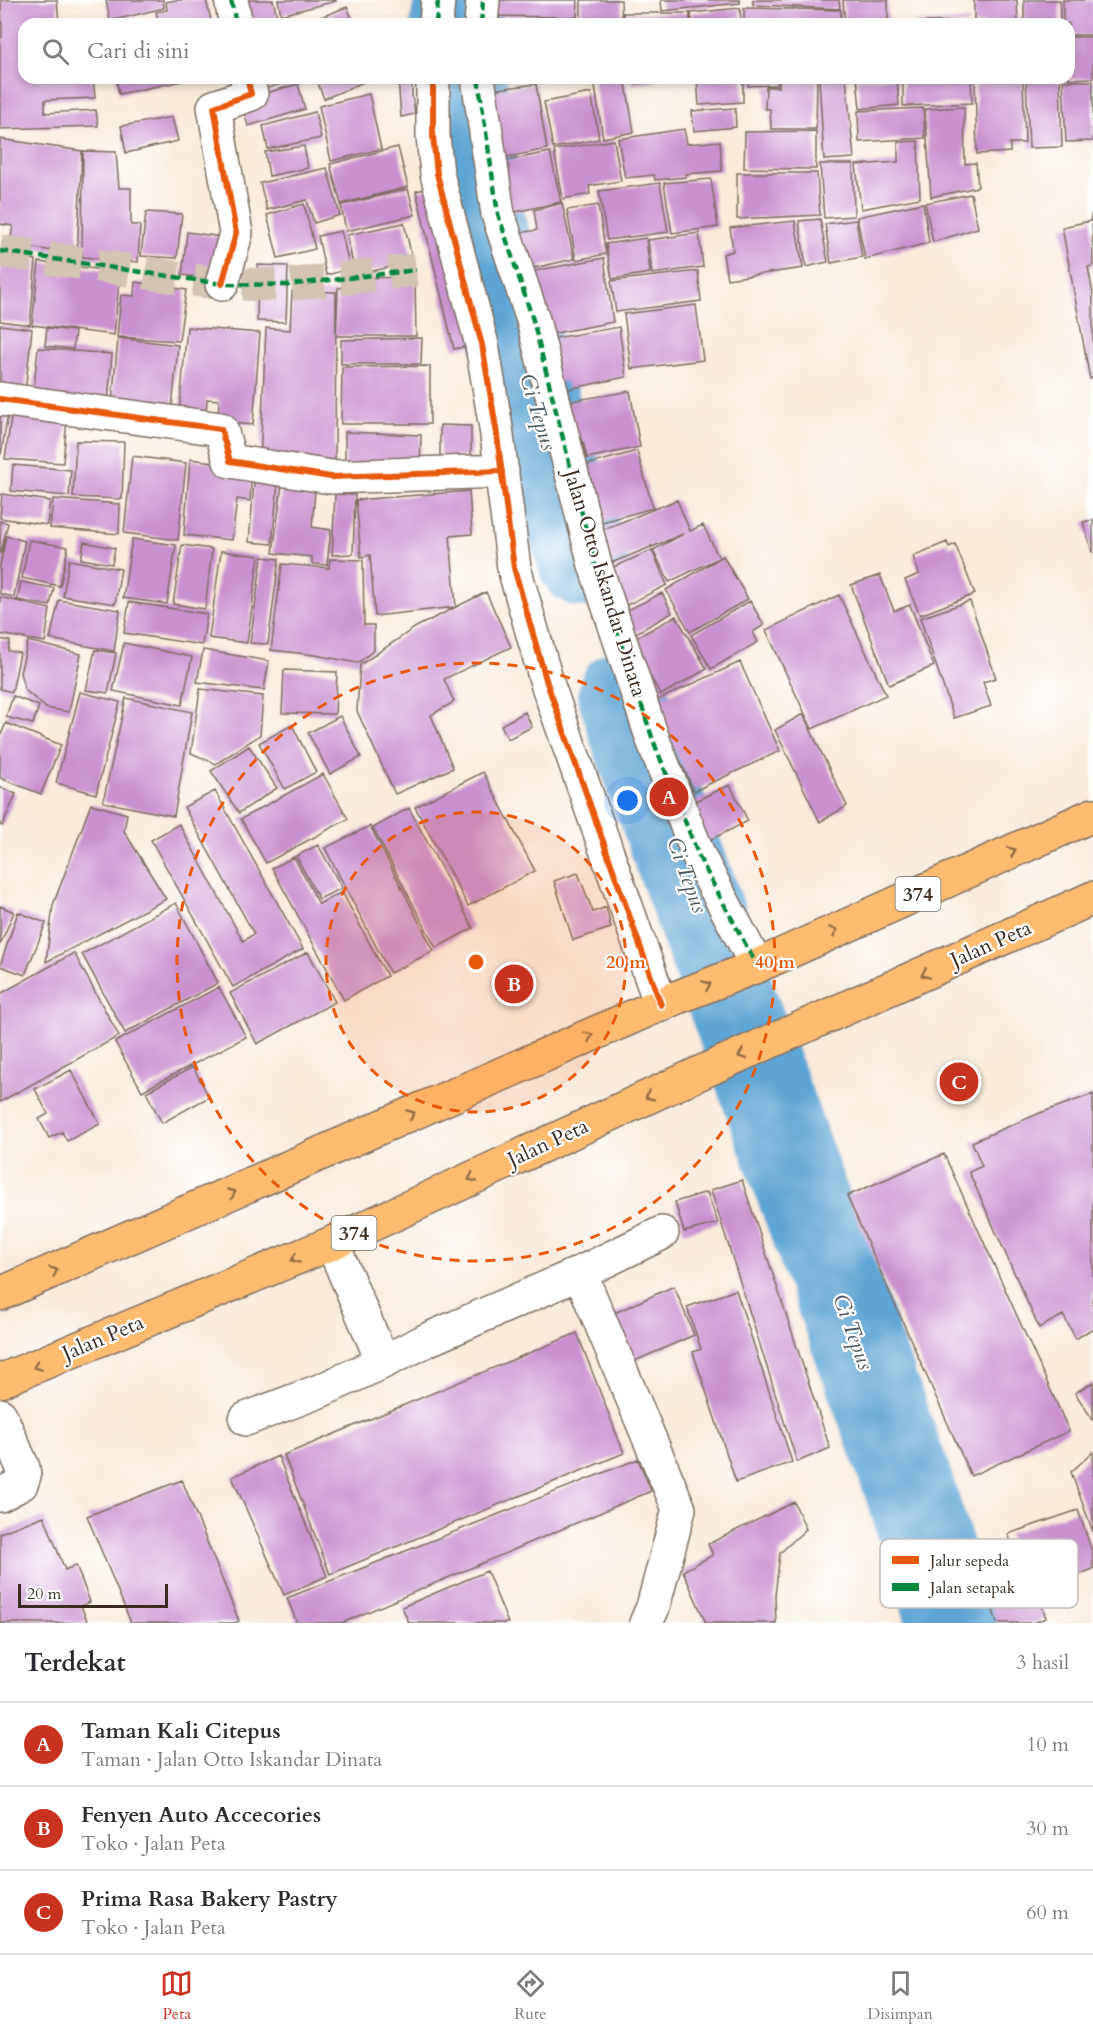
<!DOCTYPE html>
<html lang="id">
<meta charset="utf-8">
<style>
:root{--surface:#fff;--page:#f2f2f3;--text:#2b2b33;--muted:#7c7c81;--line:#e1e1e2;--accent:#c8321e}
body{margin:0;font-family:Cardo,serif;background:var(--page);color:var(--text)}
.scale{position:absolute;left:18px;bottom:15px;width:150px;box-sizing:border-box;padding-left:6px;border:3px solid #3b2a1e;border-top:0;font-size:16px;line-height:21px;white-space:nowrap;color:#3b2a1e;-webkit-text-stroke:4px #fff;paint-order:stroke}
.you{position:absolute;left:628px;top:801px;width:21px;height:21px;margin:-15px;border:4px solid #fff;border-radius:50%;background:#1a73e8;box-shadow:0 0 0 9px #1a73e833}
.badge{display:grid;place-items:center;width:39px;height:39px;border-radius:50%;background:var(--accent);color:#fff;font-size:20px;font-weight:700}
.pin{position:absolute;translate:-50% -50%;border:3px solid #fff;box-shadow:0 2px 6px #0006}
.list{margin:0;padding:0;list-style:none}
h2{display:flex;justify-content:space-between;align-items:center;height:78px;margin:0;padding:0 24px;font-size:26px}
h2 small{font-size:20px;font-weight:400;color:var(--muted)}
.list li{display:grid;grid-template-columns:39px 1fr auto;gap:18px;align-items:center;box-sizing:border-box;height:84px;padding:0 24px;border-top:2px solid var(--line)}
.list b{display:block;font-size:22px;white-space:nowrap}
.list p{margin:0;font-size:20px;white-space:nowrap;color:var(--muted)}
.list em{font-size:20px;font-style:normal;color:var(--muted)}
.icon{flex:none;width:33px;height:33px;fill:none;stroke:currentColor;stroke-width:2;stroke-linecap:round;stroke-linejoin:round}
.map{position:relative;flex:none;width:1093px;height:1623px;overflow:hidden}
.search{position:absolute;background:var(--surface);box-shadow:0 3px 9px #0003;left:18px;right:18px;top:18px;height:66px;display:flex;align-items:center;gap:15px;box-sizing:border-box;padding:0 21px;border-radius:18px;color:var(--muted);font-size:22px}
.sheet{height:330px;background:var(--surface)}
nav{display:flex;justify-content:space-around;align-items:center;box-sizing:border-box;height:84px;border-top:2px solid var(--line);background:var(--surface);font-size:16px;color:var(--muted)}
nav a{display:grid;justify-items:center;gap:3px}
nav .on{color:var(--accent)}
.map>svg:first-child{display:block}
</style>
<div class="map">
<svg width="1093" height="1623" viewBox="0 0 1093 1623">
<rect width="100%" height="100%" fill="#fff"/>
<filter id="ink" filterUnits="userSpaceOnUse"><feTurbulence type="fractalNoise" baseFrequency=".0167" numOctaves="2"/><feDisplacementMap in="SourceGraphic" scale="12" xChannelSelector="R" yChannelSelector="G"/><feConvolveMatrix kernelMatrix="1 2 1 2 8 2 1 2 1" color-interpolation-filters="sRGB"/></filter>
<filter id="wash" filterUnits="userSpaceOnUse"><feTurbulence type="fractalNoise" baseFrequency=".008" numOctaves="4" result="noise"/><feDisplacementMap in="SourceGraphic" scale="24" xChannelSelector="R" yChannelSelector="G"/><feGaussianBlur stdDeviation="1.35" result="paint"/><feColorMatrix in="noise" values="0 0 0 0 0 0 0 0 0 0 0 0 0 0 0 0 0 1.4 0 .05"/><feComposite in="paint" operator="in"/></filter>
<g filter="url(#wash)">
<rect width="100%" height="100%" fill="#f9eada"/>
<g fill="none" stroke-linecap="round" stroke-linejoin="round">
<path stroke="#5ea5d4" stroke-width="90" d="M 455,24 L 460,0
M 461,78 L 479,218 L 583,562
M 623,694 L 635,735 L 905,1475 L 953,1623"/>
</g>
<g id="blocks">
<path fill="#c991cf" d="M 1,0 L 57,0 L 59,24 L 24,24 L 24,78 L 93,78 L 95,98 L 45,100 L 45,113 L 96,110 L 98,126 L 0,129 L 0,37 L 2,37 Z
M 106,0 L 163,0 L 164,8 L 110,21 Z
M 176,0 L 206,0 L 212,24 L 159,24 L 156,12 L 167,10 L 166,2 Z
M 237,0 L 273,0 L 279,24 L 243,24 Z
M 278,0 L 336,0 L 336,1 L 281,15 Z
M 492,0 L 578,0 L 577,17 L 490,16 Z
M 581,0 L 621,0 L 622,24 L 581,24 Z
M 661,0 L 740,0 L 740,3 L 662,11 Z
M 753,0 L 839,0 L 840,9 L 753,5 Z
M 843,0 L 888,0 L 888,24 L 845,24 Z
M 974,0 L 1017,0 L 1018,24 L 974,24 Z
M 1024,0 L 1060,0 L 1060,24 L 1024,24 Z
M 1063,0 L 1093,0 L 1093,35 L 1069,35 L 1069,24 L 1063,24 Z
M 347,7 L 355,24 L 303,24 Z
M 740,8 L 741,24 L 692,24 L 691,13 Z
M 744,8 L 841,10 L 841,24 L 744,24 Z
M 623,13 L 690,13 L 690,24 L 623,24 Z
M 968,21 L 968,24 L 916,24 L 916,22 Z
M 1069,37 L 1093,37 L 1093,78 L 1069,79 Z
M 116,78 L 192,78 L 192,79 L 119,94 Z
M 261,78 L 299,78 L 299,79 L 264,89 Z
M 316,78 L 373,78 L 324,99 Z
M 398,78 L 412,78 L 412,95 L 415,114 L 401,117 Z
M 606,78 L 625,78 L 634,132 L 603,138 L 594,80 Z
M 631,78 L 655,78 L 655,82 L 632,84 Z
M 697,78 L 743,78 L 743,102 L 699,105 Z
M 748,78 L 777,78 L 777,85 L 748,86 Z
M 779,78 L 817,78 L 816,129 L 771,129 L 770,109 L 765,109 L 766,87 L 779,87 Z
M 819,78 L 846,78 L 854,158 L 824,160 Z
M 857,78 L 897,78 L 899,105 L 860,109 Z
M 903,78 L 971,78 L 972,103 L 903,106 Z
M 975,78 L 1023,78 L 1025,143 L 1010,143 L 1010,152 L 977,154 Z
M 1026,78 L 1060,78 L 1062,147 L 1029,148 Z
M 1063,81 L 1093,81 L 1093,141 L 1066,142 Z
M 298,84 L 305,109 L 248,126 L 241,100 Z
M 536,84 L 547,149 L 494,160 L 484,91 Z
M 591,93 L 599,139 L 553,148 L 544,102 Z
M 369,94 L 381,149 L 331,161 L 319,106 Z
M 964,107 L 965,164 L 976,163 L 978,187 L 931,197 L 925,109 Z
M 735,108 L 736,127 L 694,131 L 692,111 Z
M 923,108 L 925,138 L 859,142 L 858,111 Z
M 315,112 L 321,138 L 268,149 L 263,126 Z
M 172,117 L 178,141 L 126,153 L 121,126 Z
M 684,129 L 687,144 L 720,141 L 722,171 L 686,174 L 686,177 L 655,180 L 654,175 L 625,178 L 618,139 Z
M 816,131 L 816,169 L 744,168 L 745,132 Z
M 0,139 L 82,151 L 77,255 L 10,244 L 13,226 L 0,224 Z
M 614,140 L 621,181 L 589,186 L 590,194 L 563,199 L 554,150 Z
M 918,141 L 920,198 L 861,209 L 856,165 L 898,162 L 898,142 Z
M 304,146 L 308,168 L 269,176 L 265,152 Z
M 398,147 L 408,187 L 341,204 L 330,164 Z
M 83,151 L 116,152 L 119,188 L 131,188 L 131,225 L 140,225 L 138,262 L 82,257 Z
M 550,152 L 561,202 L 506,214 L 494,163 Z
M 820,164 L 853,164 L 854,216 L 824,218 Z
M 327,168 L 340,215 L 314,223 L 307,200 L 267,210 L 260,183 Z
M 737,173 L 817,173 L 820,215 L 737,219 Z
M 711,179 L 718,227 L 672,233 L 664,183 Z
M 660,183 L 668,232 L 607,240 L 599,191 Z
M 434,187 L 473,345 L 454,349 L 416,191 Z
M 408,189 L 415,215 L 346,231 L 341,205 Z
M 971,194 L 978,228 L 933,242 L 925,203 Z
M 562,203 L 574,259 L 521,271 L 513,234 L 537,230 L 534,210 Z
M 923,203 L 929,243 L 865,259 L 857,217 Z
M 304,204 L 315,249 L 278,258 L 267,215 Z
M 598,205 L 606,254 L 576,260 L 567,210 Z
M 146,212 L 182,214 L 177,258 L 141,256 Z
M 1092,212 L 1093,266 L 1088,267 L 1093,294 L 1093,378 L 1090,379 L 1062,227 L 1090,221 Z
M 820,219 L 828,262 L 806,267 L 799,221 Z
M 856,220 L 862,257 L 831,263 L 825,224 Z
M 795,221 L 803,268 L 727,279 L 723,254 L 733,251 L 730,228 Z
M 404,223 L 413,262 L 355,275 L 347,235 Z
M 341,231 L 350,269 L 326,275 L 318,236 Z
M 187,232 L 222,237 L 215,279 L 182,275 Z
M 699,233 L 703,267 L 652,274 L 648,240 Z
M 646,238 L 650,273 L 612,279 L 606,244 Z
M 0,255 L 36,260 L 30,325 L 0,321 Z
M 604,258 L 613,322 L 545,335 L 534,271 Z
M 39,262 L 120,272 L 114,335 L 32,325 Z
M 258,265 L 288,266 L 286,322 L 257,321 Z
M 698,271 L 701,301 L 616,312 L 611,281 Z
M 415,277 L 416,336 L 336,336 L 338,288 L 361,287 L 360,278 Z
M 135,282 L 186,290 L 179,341 L 117,337 L 121,295 L 134,296 Z
M 292,291 L 336,292 L 335,467 L 260,463 L 266,328 L 290,330 Z
M 696,305 L 703,360 L 631,369 L 624,314 Z
M 0,325 L 32,329 L 25,393 L 0,390 Z
M 187,327 L 260,333 L 253,425 L 218,422 L 219,400 L 207,399 L 206,417 L 179,415 Z
M 619,327 L 626,377 L 568,389 L 566,381 L 551,384 L 543,340 Z
M 47,328 L 75,331 L 73,349 L 45,346 Z
M 118,338 L 178,345 L 172,409 L 112,403 Z
M 422,338 L 421,364 L 341,364 L 341,340 Z
M 38,348 L 112,354 L 108,402 L 33,395 Z
M 430,366 L 430,424 L 341,424 L 342,367 Z
M 630,391 L 640,447 L 587,458 L 583,442 L 574,444 L 565,402 Z
M 0,406 L 9,408 L 1,454 L 0,454 Z
M 12,412 L 67,419 L 63,463 L 5,459 Z
M 440,425 L 471,426 L 471,457 L 440,458 Z
M 345,432 L 421,435 L 420,469 L 345,471 Z
M 76,441 L 124,442 L 122,499 L 73,497 Z
M 637,451 L 653,508 L 595,524 L 579,467 Z
M 132,456 L 186,463 L 178,540 L 124,533 Z
M 190,459 L 252,467 L 250,501 L 237,499 L 232,540 L 184,535 Z
M 13,465 L 71,470 L 69,496 L 11,491 Z
M 255,471 L 279,473 L 272,544 L 249,542 Z
M 283,476 L 316,479 L 312,527 L 331,530 L 327,565 L 312,564 L 312,557 L 273,553 Z
M 469,491 L 472,534 L 450,536 L 456,607 L 375,616 L 370,555 L 361,557 L 356,500 Z
M 2,494 L 50,501 L 47,525 L 0,518 Z
M 335,494 L 355,495 L 353,554 L 332,555 Z
M 53,499 L 120,504 L 119,534 L 50,528 Z
M 677,500 L 690,531 L 703,525 L 719,558 L 669,582 L 653,550 L 683,534 L 652,547 L 651,545 L 651,547 L 606,565 L 594,533 Z
M 1093,520 L 1093,552 L 1092,552 L 1083,522 Z
M 0,521 L 8,523 L 1,553 L 0,553 Z
M 6,536 L 25,541 L 14,597 L 0,594 L 0,566 Z
M 132,539 L 176,545 L 167,604 L 123,598 Z
M 29,540 L 68,547 L 60,586 L 22,578 Z
M 84,542 L 115,548 L 112,564 L 81,559 Z
M 947,542 L 949,547 L 955,544 L 975,594 L 920,615 L 905,580 L 919,574 L 913,556 Z
M 182,545 L 212,549 L 205,609 L 173,604 Z
M 652,550 L 667,585 L 621,608 L 607,570 Z
M 221,551 L 259,556 L 247,643 L 209,638 Z
M 723,556 L 748,599 L 690,632 L 666,590 Z
M 262,557 L 279,559 L 268,644 L 250,643 Z
M 330,559 L 363,560 L 364,625 L 374,625 L 374,650 L 358,663 L 315,655 L 271,650 L 282,564 L 329,568 Z
M 69,560 L 121,569 L 115,604 L 63,596 Z
M 880,575 L 894,611 L 910,605 L 934,666 L 889,685 L 851,585 Z
M 21,582 L 54,588 L 50,606 L 17,600 Z
M 486,592 L 511,647 L 444,679 L 454,702 L 431,715 L 453,768 L 395,794 L 357,711 L 360,665 L 416,627 Z
M 662,593 L 672,613 L 636,633 L 624,612 Z
M 839,595 L 886,695 L 812,729 L 766,630 Z
M 0,597 L 50,609 L 45,642 L 0,634 Z
M 59,600 L 120,610 L 114,651 L 50,639 Z
M 750,601 L 764,625 L 753,632 L 758,642 L 711,669 L 691,635 Z
M 970,601 L 996,678 L 983,682 L 991,706 L 954,718 L 920,618 Z
M 129,602 L 207,614 L 202,645 L 124,633 Z
M 676,616 L 707,669 L 661,695 L 630,641 Z
M 0,639 L 10,641 L 8,651 L 20,653 L 12,692 L 0,689 Z
M 28,641 L 81,654 L 69,712 L 46,708 L 25,690 L 20,673 Z
M 124,643 L 192,657 L 182,705 L 113,691 Z
M 95,650 L 116,653 L 108,693 L 86,690 Z
M 203,650 L 269,661 L 264,690 L 197,682 Z
M 740,662 L 780,751 L 694,791 L 653,702 Z
M 284,670 L 337,672 L 335,714 L 282,713 Z
M 200,689 L 263,696 L 260,735 L 216,764 L 191,753 Z
M 80,692 L 120,702 L 96,794 L 56,783 Z
M 13,696 L 39,706 L 33,724 L 6,717 Z
M 126,698 L 192,712 L 174,816 L 103,802 Z
M 525,712 L 532,727 L 508,739 L 501,725 Z
M 803,714 L 847,806 L 820,822 L 775,730 Z
M 340,716 L 361,757 L 330,774 L 308,733 Z
M 6,723 L 61,745 L 41,794 L 0,778 L 0,737 Z
M 292,725 L 316,772 L 285,789 L 259,743 Z
M 249,746 L 277,788 L 239,813 L 211,771 Z
M 483,772 L 535,871 L 468,906 L 415,807 Z
M 323,774 L 348,819 L 266,863 L 241,819 Z
M 730,785 L 748,821 L 700,845 L 684,806 Z
M 0,787 L 16,794 L 2,826 L 0,825 Z
M 215,791 L 303,949 L 233,987 L 151,840 L 179,824 L 243,941 L 254,934 L 184,807 Z
M 91,804 L 127,814 L 124,831 L 166,899 L 46,962 L 53,905 Z
M 409,808 L 473,928 L 436,948 L 373,828 Z
M 370,826 L 434,951 L 390,973 L 325,848 Z
M 318,845 L 342,888 L 319,899 L 296,856 Z
M 294,857 L 319,904 L 342,892 L 387,976 L 344,1000 L 272,868 Z
M 578,873 L 593,912 L 606,907 L 611,928 L 573,940 L 554,881 Z
M 176,903 L 218,983 L 125,1033 L 82,954 Z
M 0,906 L 14,912 L 0,945 Z
M 18,912 L 46,923 L 25,975 L 0,966 Z
M 308,952 L 335,1002 L 257,1044 L 230,993 Z
M 74,953 L 119,1036 L 0,1102 L 0,994 Z
M 219,987 L 246,1037 L 142,1091 L 115,1042 Z
M 193,1067 L 209,1097 L 162,1123 L 146,1092 Z
M 71,1070 L 100,1124 L 67,1141 L 62,1132 L 49,1138 L 39,1119 L 48,1114 L 35,1089 Z
M 1093,1094 L 1093,1328 L 1076,1339 L 1063,1315 L 1039,1328 L 969,1172 L 982,1166 L 972,1142 L 1040,1113 Z
M 944,1154 L 1069,1431 L 971,1476 L 847,1196 Z
M 742,1180 L 830,1448 L 797,1462 L 711,1190 Z
M 707,1192 L 718,1223 L 684,1232 L 675,1202 Z
M 674,1286 L 694,1335 L 628,1364 L 608,1316 Z
M 736,1290 L 792,1462 L 736,1482 L 693,1352 L 701,1349 L 687,1307 Z
M 577,1333 L 624,1453 L 330,1574 L 284,1455 Z
M 1093,1382 L 1093,1420 L 1075,1393 Z
M 1093,1452 L 1093,1532 L 1071,1472 Z
M 278,1456 L 327,1576 L 284,1595 L 232,1477 Z
M 638,1459 L 651,1491 L 342,1623 L 297,1623 L 287,1598 Z
M 182,1480 L 239,1621 L 235,1623 L 131,1623 L 87,1516 Z
M 794,1502 L 806,1529 L 780,1553 L 775,1596 L 776,1623 L 706,1623 L 683,1571 L 713,1555 L 708,1544 Z
M 1078,1510 L 1093,1554 L 1093,1569 L 1037,1591 L 1046,1618 L 1033,1623 L 997,1623 L 977,1560 L 1013,1548 L 1008,1534 Z
M 44,1516 L 65,1570 L 76,1565 L 90,1602 L 81,1606 L 88,1623 L 0,1623 L 0,1533 Z
M 487,1571 L 508,1623 L 409,1623 L 402,1607 Z"/>
</g>
</g>
<g filter="url(#ink)">
<use href="#blocks" fill-opacity="0" stroke="#7e6d60" stroke-width="1.5"/>
<g fill="none" stroke-linecap="round" stroke-linejoin="round">
<path stroke="#d3c4b4" stroke-width="33" stroke-dasharray="33 16" stroke-linecap="butt" d="M 0,251 L 222,284 L 287,285 L 416,270"/>
<g stroke="#7e6d60" stroke-width="36">
<path id="minor" d="M 231,0 L 236,24
M 436,24 L 438,0
M 481,24 L 483,0
M 433,78 L 433,136 L 437,174 L 482,345 L 496,428 L 514,568 L 547,683 L 661,1005
M 478,78 L 498,214 L 533,320 L 595,565 L 653,740 L 700,859 L 757,966
M 222,284 L 236,233 L 214,107 L 251,94 L 247,78
M 0,399 L 221,429 L 230,461 L 331,477 L 502,471
M 332,1243 L 383,1362 L 429,1339 L 580,1273 L 662,1233
M 580,1273 L 679,1509 L 653,1607 L 646,1623
M 0,1415 L 23,1468 L 24,1476 L 21,1484 L 0,1495
M 246,1419 L 322,1390 L 383,1362"/>
</g>
<g stroke="#7e6d60" stroke-width="36">
<path id="major" d="M 0,1294 L 673,999 L 757,966 L 1093,815
M 0,1381 L 332,1243 L 702,1072 L 1093,898"/>
</g>
<use href="#minor" stroke="#fff" stroke-width="33"/>
<use href="#major" stroke="#febc71" stroke-width="33"/>
<path stroke="#00873e" stroke-width="4.5" stroke-dasharray="9 4.5" stroke-linecap="butt" d="M 231,0 L 236,24
M 436,24 L 438,0
M 481,24 L 483,0
M 478,78 L 498,214 L 533,320 L 595,565 L 653,740 L 700,859 L 757,966
M 0,251 L 222,284 L 287,285 L 416,270"/>
<g stroke="#fff" stroke-width="10">
<path id="cycleway" d="M 433,78 L 433,136 L 437,174 L 482,345 L 496,428 L 514,568 L 547,683 L 661,1005
M 222,284 L 236,233 L 214,107 L 251,94 L 247,78
M 0,399 L 221,429 L 230,461 L 331,477 L 502,471"/>
</g>
<use href="#cycleway" stroke="#e8590c" stroke-width="6"/>
</g>
<defs><path id="oneway-chevron" d="M-2-3.5L2.5 0L-2 3.5" fill="none" stroke-width="1.6" stroke-linecap="round" stroke-linejoin="round" transform="scale(1.5)"/></defs>
<g stroke="#936c43">
<use href="#oneway-chevron" transform="translate(1012 851) rotate(-24)"/>
<use href="#oneway-chevron" transform="translate(834 931) rotate(-24)"/>
<use href="#oneway-chevron" transform="translate(925 974) rotate(156)"/>
<use href="#oneway-chevron" transform="translate(707 985) rotate(-23)"/>
<use href="#oneway-chevron" transform="translate(589 1036) rotate(-24)"/>
<use href="#oneway-chevron" transform="translate(742 1055) rotate(157)"/>
<use href="#oneway-chevron" transform="translate(649 1096) rotate(155)"/>
<use href="#oneway-chevron" transform="translate(411 1114) rotate(-24)"/>
<use href="#oneway-chevron" transform="translate(472 1178) rotate(155)"/>
<use href="#oneway-chevron" transform="translate(232 1193) rotate(-24)"/>
<use href="#oneway-chevron" transform="translate(295 1259) rotate(157)"/>
<use href="#oneway-chevron" transform="translate(54 1271) rotate(-24)"/>
<use href="#oneway-chevron" transform="translate(37 1366) rotate(157)"/>
</g>
</g>
<circle cx="476" cy="962" r="150" fill="#e8590c" fill-opacity=".12"/>
<g fill="none" stroke="#e8590c" stroke-width="3" stroke-dasharray="10 8">
<circle cx="476" cy="962" r="150"/>
<circle cx="476" cy="962" r="299"/>
</g>
<g text-anchor="middle" dominant-baseline="central" stroke-width="4.5" stroke-linejoin="round" paint-order="stroke">
<g fill="#fff" stroke="#766a62" stroke-width="1.5">
<rect x="895.5" y="877" width="45" height="34" rx="4.5"/>
<rect x="331.5" y="1216" width="45" height="34" rx="4.5"/>
</g>
<g font-size="20" font-weight="bold" fill="#3b2a1e">
<text x="918" y="894">374</text>
<text x="354" y="1233">374</text>
</g>
<g font-size="21" fill="#3b2a1e" stroke="#fff">
<text transform="translate(605 583) rotate(73)">Jalan Otto Iskandar Dinata</text>
<text transform="translate(991 944) rotate(-24)">Jalan Peta</text>
<text transform="translate(548 1143) rotate(-25)">Jalan Peta</text>
<text transform="translate(103 1338) rotate(-23)">Jalan Peta</text>
</g>
<g font-size="22" font-style="italic" fill="#495b67" stroke="#fff">
<text transform="translate(538 412) rotate(73)">Ci Tepus</text>
<text transform="translate(687 875) rotate(70)">Ci Tepus</text>
<text transform="translate(853 1332) rotate(70)">Ci Tepus</text>
</g>
</g>
<rect x="880" y="1539" width="198" height="69" rx="9" fill="#fff" stroke="#c4bfbc" stroke-width="1.5"/>
<rect x="892" y="1556" width="27" height="8" fill="#e8590c"/>
<rect x="892" y="1583" width="27" height="8" fill="#00873e"/>
<g font-size="16" fill="#3b2a1e">
<text x="930" y="1566">Jalur sepeda</text>
<text x="930" y="1593">Jalan setapak</text>
</g>
<circle cx="476" cy="962" r="9" fill="#e8590c" stroke="#fff" stroke-width="3"/>
<g font-size="18" text-anchor="middle" font-weight="bold" fill="#e8590c" stroke="#fff" stroke-width="4.5" stroke-linejoin="round" paint-order="stroke">
<text x="626" y="968">20 m</text>
<text x="775" y="968">40 m</text>
</g>
</svg>
<div class="scale">20 m</div>
<div class="you"></div>
<div class="pin badge" style="left:669px;top:797px">A</div>
<div class="pin badge" style="left:514px;top:984px">B</div>
<div class="pin badge" style="left:959px;top:1082px">C</div>
<div class="search"><svg class="icon" aria-label="search" viewBox="0 0 24 24"><circle cx="10" cy="10" r="6"/><path d="M15 15l6 6"/></svg>Cari di sini</div>
</div>
<section class="sheet">
<h2>Terdekat<small>3 hasil</small></h2>
<ul class="list">
<li><span class="badge">A</span><div><b>Taman Kali Citepus</b><p>Taman · Jalan Otto Iskandar Dinata</p></div><em>10 m</em></li>
<li><span class="badge">B</span><div><b>Fenyen Auto Accecories</b><p>Toko · Jalan Peta</p></div><em>30 m</em></li>
<li><span class="badge">C</span><div><b>Prima Rasa Bakery Pastry</b><p>Toko · Jalan Peta</p></div><em>60 m</em></li>
</ul>
</section>
<nav>
<a class="on"><svg class="icon" aria-label="map" viewBox="0 0 24 24"><path d="M3 6l6-2 6 2 6-2v14l-6 2-6-2-6 2zM9 4v14M15 6v14"/></svg>Peta</a>
<a><svg class="icon" aria-label="directions" viewBox="0 0 24 24"><path d="M12 3l9 9-9 9-9-9zM9 14v-3h6M13 9l2 2-2 2"/></svg>Rute</a>
<a><svg class="icon" aria-label="saved" viewBox="0 0 24 24"><path d="M7 4h10v16l-5-4-5 4z"/></svg>Disimpan</a>
</nav>
